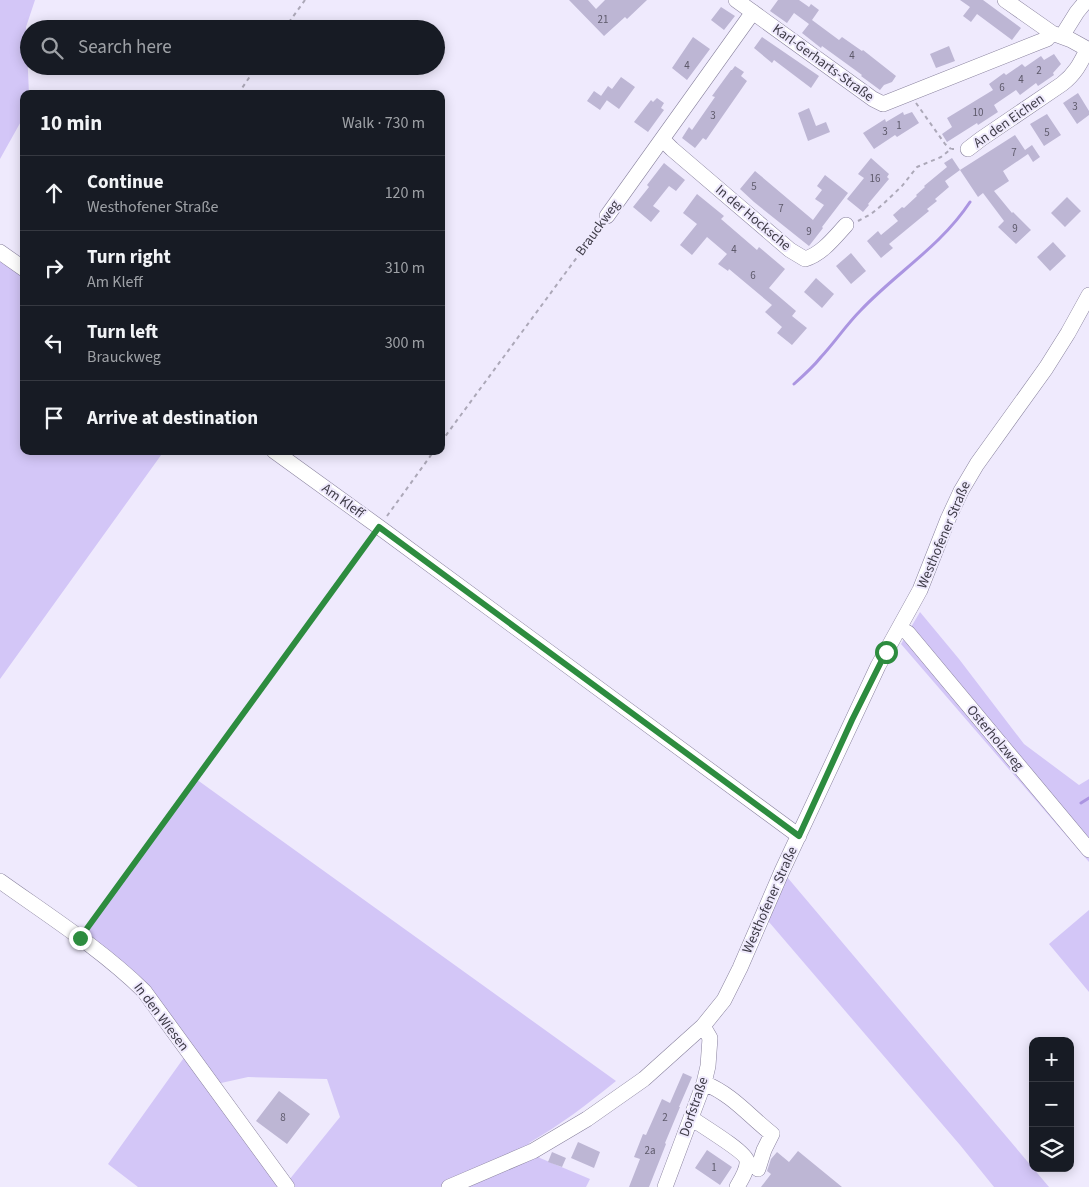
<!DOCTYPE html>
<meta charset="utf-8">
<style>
:root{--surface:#171b24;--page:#242831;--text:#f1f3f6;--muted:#9ea1a6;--line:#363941}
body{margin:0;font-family:"Source Sans 3",sans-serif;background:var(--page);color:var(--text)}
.controls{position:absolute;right:15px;bottom:15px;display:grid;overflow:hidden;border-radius:10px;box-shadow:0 2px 12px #0003}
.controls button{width:45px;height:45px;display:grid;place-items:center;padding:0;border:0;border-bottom:1px solid var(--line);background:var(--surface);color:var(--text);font:25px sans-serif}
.stop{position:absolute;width:15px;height:15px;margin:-11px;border:4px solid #2d8c3f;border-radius:50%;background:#fff}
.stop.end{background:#2d8c3f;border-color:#fff;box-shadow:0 1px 5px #0008}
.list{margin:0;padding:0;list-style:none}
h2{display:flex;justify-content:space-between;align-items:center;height:65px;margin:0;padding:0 20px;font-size:21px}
h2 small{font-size:16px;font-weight:400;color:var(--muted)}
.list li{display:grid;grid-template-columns:32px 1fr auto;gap:15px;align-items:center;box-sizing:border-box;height:75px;padding:0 20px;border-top:1px solid var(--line)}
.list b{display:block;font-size:19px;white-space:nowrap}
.list p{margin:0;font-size:16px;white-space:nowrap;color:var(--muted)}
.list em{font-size:16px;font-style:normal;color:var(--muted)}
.icon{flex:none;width:28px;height:28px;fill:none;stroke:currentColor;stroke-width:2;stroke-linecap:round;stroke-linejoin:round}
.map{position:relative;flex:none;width:1089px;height:1187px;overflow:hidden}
.search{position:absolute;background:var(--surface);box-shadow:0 2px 12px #0003;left:20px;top:20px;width:425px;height:55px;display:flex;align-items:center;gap:12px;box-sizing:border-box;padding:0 18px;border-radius:28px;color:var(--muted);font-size:19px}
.panel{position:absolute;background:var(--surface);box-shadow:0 2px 12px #0003;left:20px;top:90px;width:425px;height:365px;border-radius:10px}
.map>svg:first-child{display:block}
</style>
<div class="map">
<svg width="1089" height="1187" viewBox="0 0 1089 1187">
<rect width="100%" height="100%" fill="#efeafd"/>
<path fill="#d3c6f7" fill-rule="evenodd" d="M 0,0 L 35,0 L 26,27 L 29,94 L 24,94 L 24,116 L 0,159 Z
M 0,252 L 24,269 L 24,451 L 164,451 L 0,679 Z
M 920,612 L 959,659 L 1024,744 L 1079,785 L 1089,779 L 1089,862 L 901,644 Z
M 196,779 L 616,1081 C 588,1104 560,1125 529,1143 L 533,1151 L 540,1158 L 590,1179 L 586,1187 L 138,1187 L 108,1164 L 188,1052 L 144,991 L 80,938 ZM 248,1077 L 327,1079 L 340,1117 L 285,1185 L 212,1085 Z
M 782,871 L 1049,1187 L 994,1187 L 960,1145 L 763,915 Z
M 1089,910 L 1089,992 L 1049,944 Z"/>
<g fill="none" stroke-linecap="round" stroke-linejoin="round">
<path stroke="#ab95e1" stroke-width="3" d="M 794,384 C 803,376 813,367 821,357 C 835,342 846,325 861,310 C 896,273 941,246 970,202
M 1081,803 L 1089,798"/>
</g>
<path fill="#bdb6d4" d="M 569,0 L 588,0 L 596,9 L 605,0 L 647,0 L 627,19 L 625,17 L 604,36 Z
M 778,0 L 799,0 L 809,7 L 811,4 L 819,10 L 812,20 L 839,40 L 842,37 L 862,51 L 863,50 L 896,76 L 892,82 L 884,85 L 880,90 L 861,76 L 862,75 L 822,46 L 821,48 L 802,33 L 809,24 L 794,13 L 787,23 L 770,11 Z
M 960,0 L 983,0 L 1021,28 L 1012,40 L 977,14 L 971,22 L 963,16 L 970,7 Z
M 721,7 L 735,16 L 724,30 L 711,20 Z
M 693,37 L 710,49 L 687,80 L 672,68 Z
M 762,37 L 819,76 L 811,88 L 774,60 L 772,63 L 754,48 Z
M 949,46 L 955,61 L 936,68 L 930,54 Z
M 1054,54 L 1061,64 L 1053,73 L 1054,75 L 1038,86 L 1036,83 L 1020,95 L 1016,90 L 994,105 L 998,112 L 978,125 L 977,123 L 947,142 L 942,134 L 952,127 L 947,118 L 993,90 L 989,84 L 1004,73 L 1006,75 L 1022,64 L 1025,67 L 1041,56 L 1044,60 Z
M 735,66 L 744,72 L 741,76 L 747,81 L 706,140 L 703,138 L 695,148 L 682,138 L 689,127 L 692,130 L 715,97 L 712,96 L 731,70 L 732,70 Z
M 621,77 L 635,87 L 619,109 L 601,96 L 608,86 L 612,89 Z
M 594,91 L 607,100 L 600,110 L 587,101 Z
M 1078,93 L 1089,111 L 1089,115 L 1077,124 L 1063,103 Z
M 657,98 L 664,103 L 661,108 L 664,110 L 648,132 L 634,122 L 651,100 L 653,102 Z
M 809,108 L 816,126 L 826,122 L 830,132 L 808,141 L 798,113 Z
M 903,112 L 904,115 L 912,112 L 919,123 L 897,137 L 895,135 L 874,149 L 863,133 L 885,119 L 886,122 Z
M 1047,114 L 1061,135 L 1044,146 L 1030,124 Z
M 1015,135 L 1025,150 L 1032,145 L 1040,157 L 1033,162 L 1028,154 L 1003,171 L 1009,181 L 994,191 L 1012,213 L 1013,212 L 1031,230 L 1016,244 L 998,227 L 1004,221 L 983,193 L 978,197 L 960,170 Z
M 871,158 L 889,174 L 887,177 L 889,179 L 868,204 L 869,205 L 863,212 L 847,199 L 864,178 L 858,174 Z
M 952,158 L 960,170 L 945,181 L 949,187 L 935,199 L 937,201 L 927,209 L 929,211 L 889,244 L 893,248 L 881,258 L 867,241 L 878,231 L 881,235 L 898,221 L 893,215 L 902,207 L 904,208 L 917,196 L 916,195 L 925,187 L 924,186 L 947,167 L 944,163 Z
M 664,163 L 685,180 L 676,191 L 669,186 L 653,206 L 660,211 L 651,222 L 633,207 L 649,187 L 647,185 Z
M 755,171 L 813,220 L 824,205 L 815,199 L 822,190 L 817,186 L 825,175 L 848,193 L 822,227 L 823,228 L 809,246 L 754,202 L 740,189 Z
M 697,194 L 724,216 L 721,219 L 757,250 L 759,247 L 785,269 L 769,288 L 796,311 L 792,316 L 807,328 L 792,345 L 777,333 L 782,327 L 765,312 L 772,305 L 729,269 L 728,271 L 718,264 L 727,254 L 707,237 L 692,255 L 680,245 L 697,224 L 683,213 Z
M 1067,197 L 1081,211 L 1065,227 L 1051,213 Z
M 1053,242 L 1066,256 L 1050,271 L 1037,257 Z
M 851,253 L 866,271 L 851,284 L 836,266 Z
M 816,278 L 834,294 L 822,308 L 804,292 Z
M 683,1073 L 692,1077 L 679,1107 L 680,1107 L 665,1143 L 666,1144 L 649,1187 L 629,1187 L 640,1159 L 634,1157 L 643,1134 L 646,1135 L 662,1099 L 670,1103 Z
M 279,1091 L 310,1114 L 287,1144 L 256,1121 Z
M 578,1142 L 600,1152 L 594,1168 L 571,1158 Z
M 707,1150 L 732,1167 L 720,1185 L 695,1168 Z
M 798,1151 L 842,1187 L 761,1187 L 771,1174 L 767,1171 L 771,1159 L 777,1152 L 789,1162 Z
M 552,1152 L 566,1158 L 562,1167 L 548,1162 Z"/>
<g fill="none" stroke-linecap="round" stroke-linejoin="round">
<g stroke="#88819d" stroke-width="16">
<path id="minor" d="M 736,0 L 873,99 L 883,104 L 1039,42 L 1047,39 L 1052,33
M 1005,0 L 1052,33 L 1071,40 L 1089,50
M 1062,36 L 1077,12 L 1087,0
M 663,140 L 672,149 L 790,250 L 805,259 C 822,254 834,238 846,225
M 968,149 L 981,139 L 1062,84 C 1075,74 1080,64 1087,50
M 607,216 L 753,12
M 0,252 L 24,269
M 274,451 L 379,527 L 799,836
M 900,628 L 908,633 L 1089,850
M 0,881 C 49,916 101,949 144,991 L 287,1187
M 704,1083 C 733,1095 748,1115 772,1134 L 764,1150 L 758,1169
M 691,1118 C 701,1125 746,1152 747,1161 C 748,1169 741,1180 737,1187
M 449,1187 L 533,1151 L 587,1119 L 644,1079 L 703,1026 L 724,1000 L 740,968 L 782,871 L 878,666 L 920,590 L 948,519 L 961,491 L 977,464 L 1046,368 L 1068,333 L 1089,295
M 665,1187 L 704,1083 L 708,1066 L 710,1038 L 703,1026"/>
</g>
<path stroke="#aca8b8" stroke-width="2" stroke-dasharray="4 4" stroke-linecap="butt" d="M 284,29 L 305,0
M 238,94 L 257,66
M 916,103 L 945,144 L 951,149
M 858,221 L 871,214 L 882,205 L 902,186 L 917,167 L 941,157 L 951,149 L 954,149
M 441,442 L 600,226
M 387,516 L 434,451
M 87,929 L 371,538"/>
<use href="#minor" stroke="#fff" stroke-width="15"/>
</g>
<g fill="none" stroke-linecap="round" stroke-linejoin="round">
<path stroke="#2d8c3f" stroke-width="6" d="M 80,938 L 379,527 L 799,836 L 852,720 L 886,652"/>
</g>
<g text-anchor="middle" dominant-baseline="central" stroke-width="4" stroke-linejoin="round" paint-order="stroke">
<g font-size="11" fill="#5d596a">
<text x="603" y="19">21</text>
<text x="852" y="55">4</text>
<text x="687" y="65">4</text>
<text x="1039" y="70">2</text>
<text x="1021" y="79">4</text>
<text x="1002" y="87">6</text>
<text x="1075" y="106">3</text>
<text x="978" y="112">10</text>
<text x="713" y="115">3</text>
<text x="899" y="125">1</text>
<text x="885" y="131">3</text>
<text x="1047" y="132">5</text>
<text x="1014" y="152">7</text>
<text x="875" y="178">16</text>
<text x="754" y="186">5</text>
<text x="781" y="208">7</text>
<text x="1015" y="228">9</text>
<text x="809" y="231">9</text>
<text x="734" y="249">4</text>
<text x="753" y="275">6</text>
<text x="283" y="1117">8</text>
<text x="665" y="1117">2</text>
<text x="650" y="1150">2a</text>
<text x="714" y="1167">1</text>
</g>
<g font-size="14" fill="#3d3a46" stroke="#efeafd">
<text transform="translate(823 63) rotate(36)">Karl-Gerharts-Straße</text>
<text transform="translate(1009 121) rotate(-35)">An den Eichen</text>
<text transform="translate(753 218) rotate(40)">In der Hocksche</text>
<text transform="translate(598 228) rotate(-54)">Brauckweg</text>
<text transform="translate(343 501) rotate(36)">Am Kleff</text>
<text transform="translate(944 535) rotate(-67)">Westhofener Straße</text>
<text transform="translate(995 738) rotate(50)">Osterholzweg</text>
<text transform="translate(770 900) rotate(-66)">Westhofener Straße</text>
<text transform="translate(161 1017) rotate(53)">In den Wiesen</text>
<text transform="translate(694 1107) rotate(-71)">Dorfstraße</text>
</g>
</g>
</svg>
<div class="controls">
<button>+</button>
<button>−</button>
<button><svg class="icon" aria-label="layers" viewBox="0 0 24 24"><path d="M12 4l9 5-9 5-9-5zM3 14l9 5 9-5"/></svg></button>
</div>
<div class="stop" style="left:886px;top:652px"></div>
<div class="stop end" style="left:80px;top:938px"></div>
<div class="search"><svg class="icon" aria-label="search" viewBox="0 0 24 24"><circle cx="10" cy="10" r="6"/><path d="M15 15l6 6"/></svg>Search here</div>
<section class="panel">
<h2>10 min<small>Walk · 730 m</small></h2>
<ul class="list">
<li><svg class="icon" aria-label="ahead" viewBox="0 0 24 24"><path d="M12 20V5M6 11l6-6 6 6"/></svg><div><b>Continue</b><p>Westhofener Straße</p></div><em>120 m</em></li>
<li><svg class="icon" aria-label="right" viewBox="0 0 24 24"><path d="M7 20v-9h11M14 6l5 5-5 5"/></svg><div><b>Turn right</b><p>Am Kleff</p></div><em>310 m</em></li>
<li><svg class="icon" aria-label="left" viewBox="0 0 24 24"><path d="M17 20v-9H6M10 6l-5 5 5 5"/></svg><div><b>Turn left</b><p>Brauckweg</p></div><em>300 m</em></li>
<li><svg class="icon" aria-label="arrive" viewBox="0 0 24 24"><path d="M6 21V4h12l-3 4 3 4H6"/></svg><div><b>Arrive at destination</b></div></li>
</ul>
</section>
</div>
